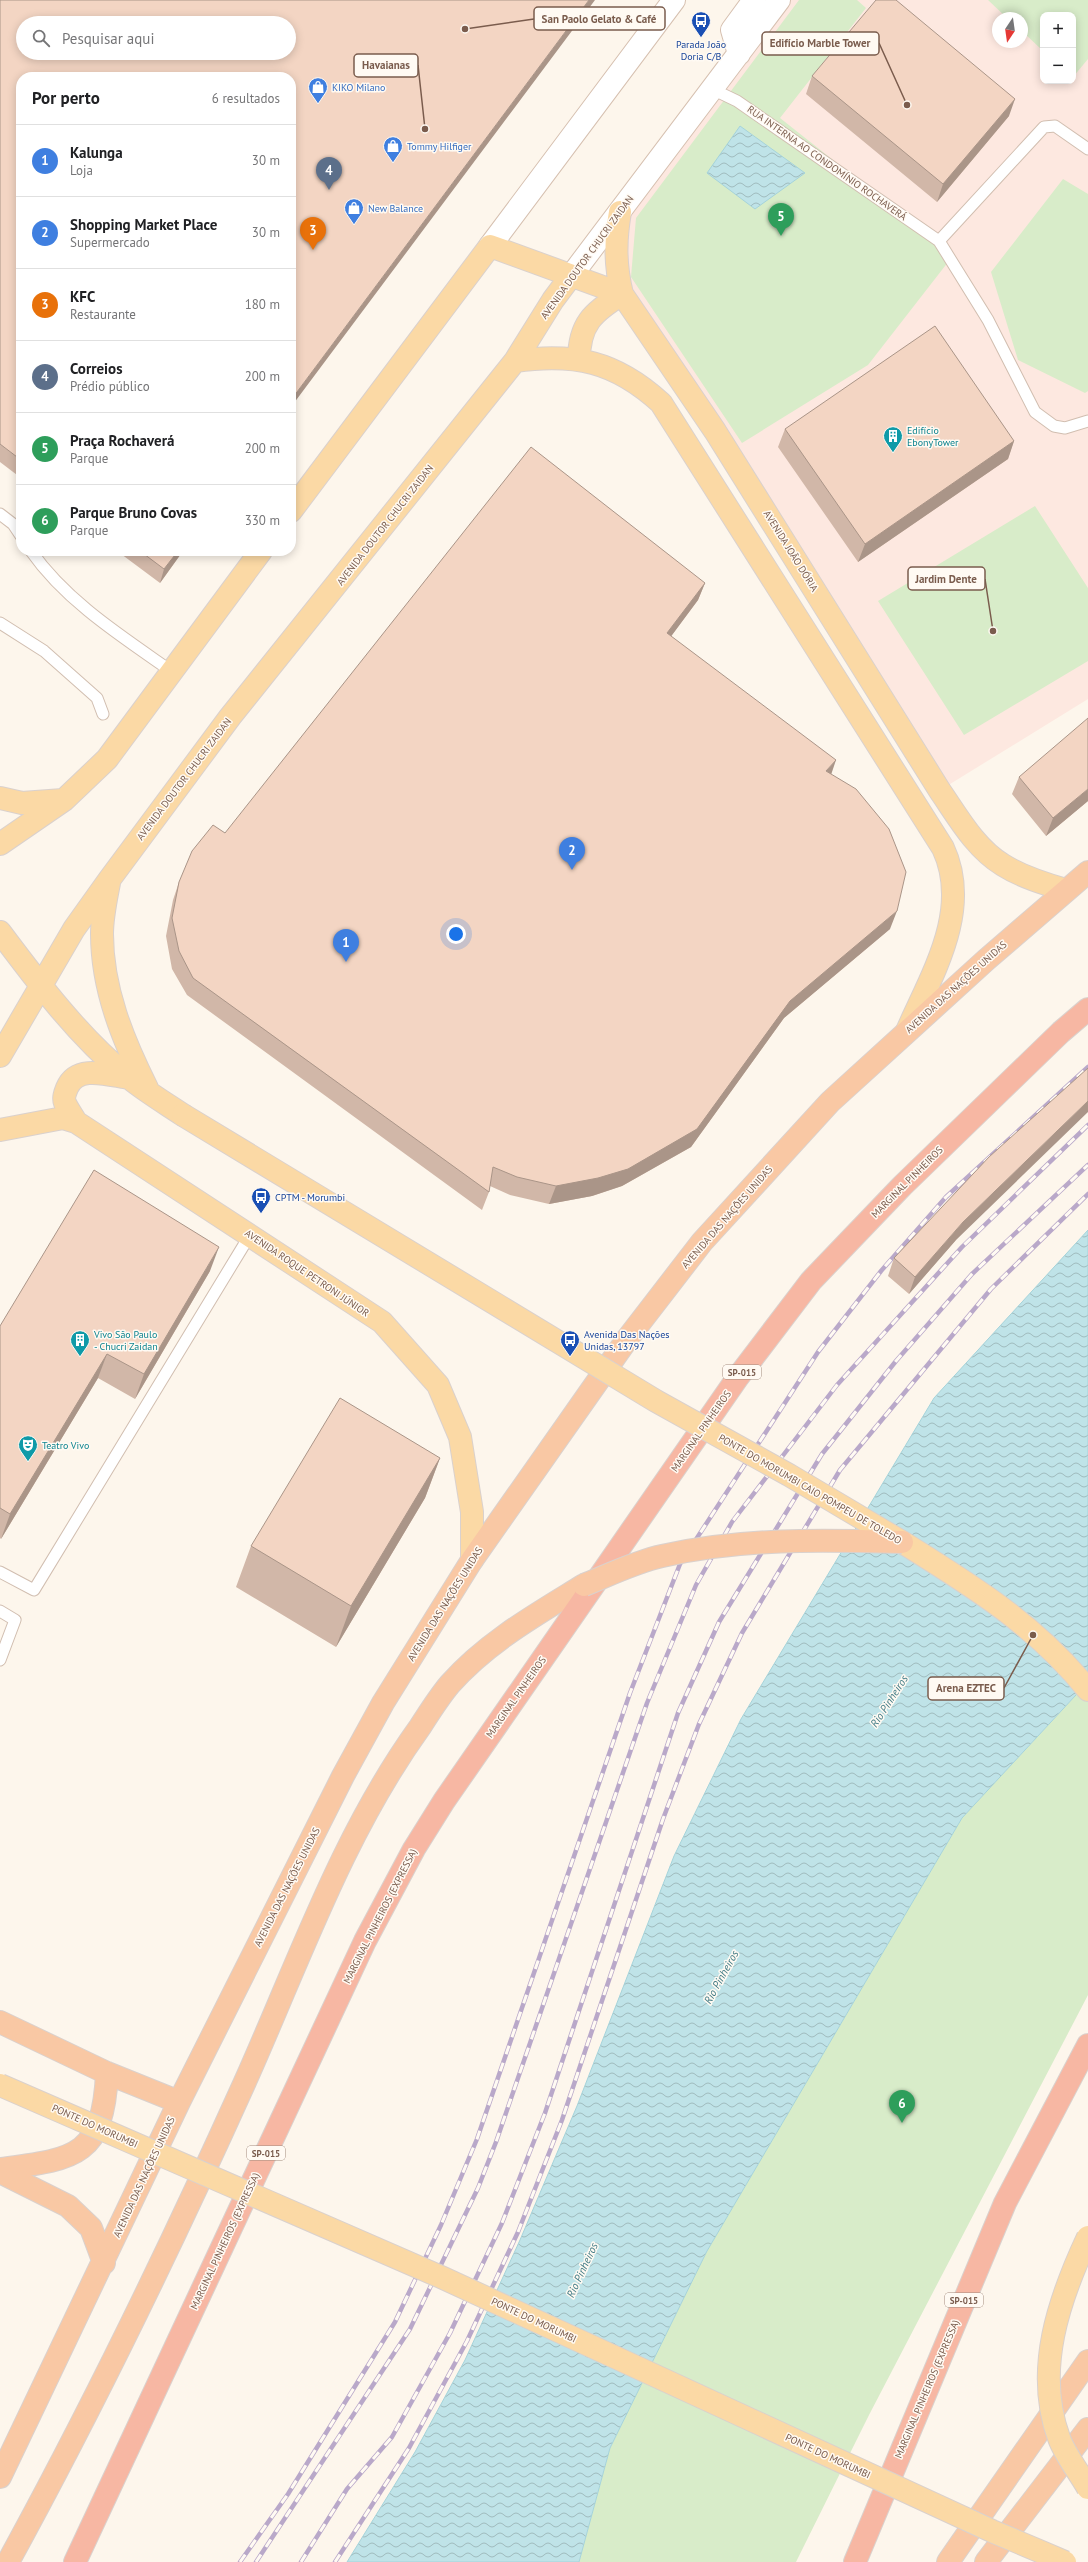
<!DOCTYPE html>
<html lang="pt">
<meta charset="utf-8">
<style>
:root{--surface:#fff;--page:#f2f2f2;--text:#202124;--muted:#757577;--line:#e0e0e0;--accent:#2563eb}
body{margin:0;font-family:"PT Sans",sans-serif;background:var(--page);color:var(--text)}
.controls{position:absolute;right:12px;top:12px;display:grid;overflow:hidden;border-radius:8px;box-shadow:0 2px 10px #0003}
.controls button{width:36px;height:36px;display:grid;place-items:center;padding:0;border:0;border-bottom:1px solid var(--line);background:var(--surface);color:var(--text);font:20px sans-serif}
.compass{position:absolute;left:992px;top:12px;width:36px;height:36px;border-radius:50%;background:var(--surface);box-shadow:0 2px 10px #0003;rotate:193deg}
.you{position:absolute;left:456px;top:934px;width:14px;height:14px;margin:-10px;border:3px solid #fff;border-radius:50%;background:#1a73e8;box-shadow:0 0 0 6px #1a73e833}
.badge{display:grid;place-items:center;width:26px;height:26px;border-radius:50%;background:var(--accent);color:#fff;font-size:13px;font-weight:700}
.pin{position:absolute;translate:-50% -33px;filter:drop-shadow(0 1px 2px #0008)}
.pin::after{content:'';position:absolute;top:21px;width:14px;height:12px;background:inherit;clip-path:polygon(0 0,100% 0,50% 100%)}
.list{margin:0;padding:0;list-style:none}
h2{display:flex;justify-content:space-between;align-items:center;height:52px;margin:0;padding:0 16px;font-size:17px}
h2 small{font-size:13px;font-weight:400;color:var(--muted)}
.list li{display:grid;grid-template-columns:26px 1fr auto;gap:12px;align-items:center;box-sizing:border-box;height:72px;padding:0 16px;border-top:1px solid var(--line)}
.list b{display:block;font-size:15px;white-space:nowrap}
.list p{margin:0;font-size:13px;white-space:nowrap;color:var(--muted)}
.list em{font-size:13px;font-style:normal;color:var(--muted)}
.icon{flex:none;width:22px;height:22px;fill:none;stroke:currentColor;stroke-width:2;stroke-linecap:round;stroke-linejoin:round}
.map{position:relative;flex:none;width:1088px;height:2562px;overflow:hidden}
.search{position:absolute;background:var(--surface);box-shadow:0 2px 10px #0003;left:16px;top:16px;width:280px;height:44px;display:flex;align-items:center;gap:10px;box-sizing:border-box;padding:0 14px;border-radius:22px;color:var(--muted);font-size:15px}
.panel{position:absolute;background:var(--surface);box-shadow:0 2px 10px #0003;left:16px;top:72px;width:280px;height:484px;border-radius:16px}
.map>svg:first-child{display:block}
</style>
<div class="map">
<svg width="1088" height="2562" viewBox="0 0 1088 2562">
<defs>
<pattern id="water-waves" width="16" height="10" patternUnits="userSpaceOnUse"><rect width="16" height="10" fill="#bfe3e8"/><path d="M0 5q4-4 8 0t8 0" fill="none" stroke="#a0bbbe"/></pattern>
</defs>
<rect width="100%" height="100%" fill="#fdf6ec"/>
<path fill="#fde8e0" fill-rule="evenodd" d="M 779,0 L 1088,0 L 1088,699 L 942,789 L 622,294 L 620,212 ZM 1043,15 L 1073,15 L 1073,81 L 1043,81 ZM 998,18 L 1022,18 L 1022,42 L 998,42 Z"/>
<path fill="#d8ecc9" d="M 799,0 L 857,0 L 866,8 L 780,118 L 910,221 L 952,257 L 868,365 L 742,443 L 631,277 L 636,218 Z
M 988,0 L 1088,0 L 1088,59 L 1073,77 L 1073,15 L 1043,15 L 1043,51 L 1022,31 L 1022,18 L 1007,18 Z
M 1063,179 L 1088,194 L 1088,391 L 1085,393 L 1018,360 L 991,272 Z
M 1035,506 L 1088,588 L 1088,661 L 964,735 L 878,601 Z
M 1088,1682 L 1088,1995 L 869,2415 L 796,2562 L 579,2562 L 610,2448 L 707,2251 L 962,1818 Z"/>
<path fill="url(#water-waves)" stroke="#a5d3da" d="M 740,126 L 805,173 L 755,209 L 707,173 Z
M 1088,1230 L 1088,1682 L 962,1818 L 707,2251 L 610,2448 L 579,2562 L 347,2562 L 415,2452 L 465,2360 L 520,2240 L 577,2106 L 674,1856 L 741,1719 L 934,1398 Z"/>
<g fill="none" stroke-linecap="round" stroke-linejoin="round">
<g stroke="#d1beb0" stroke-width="13">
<path id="service" d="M 712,89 L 737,101 L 939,241 L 988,320 L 1035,412 L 1054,426 L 1065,428 L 1088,421
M 939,241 L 1044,127 L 1055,126 L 1088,149
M 0,514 L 13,524 L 21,536
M 31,551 C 66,601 121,636 171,671
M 0,623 L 44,651 L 97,698 L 103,714
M 0,1572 L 34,1590 L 250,1235
M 0,1611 L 15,1620 L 0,1660"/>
</g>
<g stroke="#d6c0b0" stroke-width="24">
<path id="secondary" d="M 739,54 L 732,30 L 754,0
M 490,246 L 674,0
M 571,276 L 779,0"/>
</g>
<g stroke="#dad1cd" stroke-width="24">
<path id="primary" d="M 579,360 C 579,324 593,312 622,294 C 615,265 615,241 620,212
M 515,361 C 575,353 615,361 661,403 L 943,848 C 972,910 932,974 907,1031
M 291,511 L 490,246 L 622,294 L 715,431 L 940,791 C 958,817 975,848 1003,865 C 1022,877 1045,884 1066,890
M 0,798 L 22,803 L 63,800
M 0,844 L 64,800 L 107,759 L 261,551
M 109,883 C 106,899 102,917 102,934 C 102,989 123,1040 147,1088
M 0,932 C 39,984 78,1036 128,1077 C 145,1091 165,1103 183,1115
M 0,1056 L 74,929 L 109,880 L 230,717 L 515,361 L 553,300 L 571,276
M 76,1122 C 73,1116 68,1110 65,1103 C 63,1098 65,1093 67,1088 C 77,1064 108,1075 129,1078
M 0,1130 L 63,1118 L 76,1122 L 382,1322 L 438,1385 L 460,1437 L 472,1512 L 472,1560
M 902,1542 C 971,1585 1036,1625 1088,1690"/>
</g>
<g stroke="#dad1cd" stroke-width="24">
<path id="trunk" d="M 0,2022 L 107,2073 L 179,2102
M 0,2169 C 74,2159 103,2158 107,2073
M 0,2172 L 68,2206 L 91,2228 L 104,2263
M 0,2477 L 179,2102 L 343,1776 L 383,1703 L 472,1560 L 628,1338 L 702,1242 L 830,1102 L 986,960 L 1088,872
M 8,2562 C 93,2407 171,2246 244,2084 C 298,1964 342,1835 420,1727 C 429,1713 439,1697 450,1684 C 487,1642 537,1614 584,1585
M 948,2562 L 1088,2361
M 986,2562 L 1088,2429"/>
</g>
<g stroke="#dad1cd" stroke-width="24">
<path id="motorway" d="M 75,2562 L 365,1941 L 414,1849 L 444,1801 L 738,1377 L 811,1281 L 902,1186 L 1061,1032 L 1088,1009
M 855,2562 L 1005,2203 L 1088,2045"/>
</g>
<use href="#service" stroke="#fff" stroke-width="11"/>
<use href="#secondary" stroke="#fff" stroke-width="22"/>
<use href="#primary" stroke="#fbd9a5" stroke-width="22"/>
<use href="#trunk" stroke="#f9c8a4" stroke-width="22"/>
<use href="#motorway" stroke="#f7b7a3" stroke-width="22"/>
<g stroke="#b9a8c9" stroke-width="4.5">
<path id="rail" d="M 240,2562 L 288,2494 L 395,2322 L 441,2225 L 477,2139 L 630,1693 L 680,1564 L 818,1352 L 881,1271 L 946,1197 L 1088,1067
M 256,2562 L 410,2329 L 478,2188 L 496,2142 L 647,1703 L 696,1585 L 732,1522 L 837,1385 L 962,1247 L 1088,1125
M 301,2562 L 347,2489 L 392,2437 L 450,2333 L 502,2223 L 545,2113 L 678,1713 L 719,1622 L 822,1454 L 896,1361 L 972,1274 L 1088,1165
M 335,2562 L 409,2448 L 467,2341 L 518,2232 L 562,2120 L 663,1819 L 699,1724 L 742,1633 L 840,1470 L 991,1289 L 1088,1194"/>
</g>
<use href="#rail" stroke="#fffaf3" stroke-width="3" stroke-dasharray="9" stroke-linecap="butt"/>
<g stroke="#dad1cd" stroke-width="24" stroke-linecap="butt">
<path id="primary-bridge" d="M 183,1115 L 656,1401 L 789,1475 L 902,1542
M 0,2085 L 441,2277 L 992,2531 L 1065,2562
M 1088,2237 C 1059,2299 1034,2370 1059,2438 C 1065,2455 1079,2472 1088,2488"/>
</g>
<g stroke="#dad1cd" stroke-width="24" stroke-linecap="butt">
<path id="trunk-bridge" d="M 584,1585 C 609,1575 635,1562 662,1556 C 740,1538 821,1540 902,1542"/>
</g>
<use href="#primary-bridge" stroke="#fbd9a5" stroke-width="22"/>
<use href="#trunk-bridge" stroke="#f9c8a4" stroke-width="22"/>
</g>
<path fill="#d1b7a8" d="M 0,0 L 21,77 L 21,478 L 0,462 Z
M 812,76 L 1009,116 L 937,202 L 806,94 Z
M 785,429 L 1014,441 L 1008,459 L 858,562 L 778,447 Z
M 117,551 L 183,551 L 160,583 Z
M 705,583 L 698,600 L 671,636 L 831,774 L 890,929 L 784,1018 L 691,1147 L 622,1186 L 592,1196 L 549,1204 L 510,1195 L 490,1186 L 489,1192 L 482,1210 L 187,995 L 172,969 L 166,936 L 173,900 L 179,882 L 225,833 Z
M 1019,777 L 1088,801 L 1046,836 L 1012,794 Z
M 956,1240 L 909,1294 L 888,1276 L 894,1258 Z
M 210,1271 L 135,1399 L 98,1378 L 1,1539 L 0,1538 L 0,1326 Z
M 440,1458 L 425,1498 L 336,1647 L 236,1587 L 251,1546 Z"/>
<path fill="#aa9588" d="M 589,0 L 595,0 L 291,407 L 291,400 Z
M 1015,99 L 1009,116 L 937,202 L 943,184 Z
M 1014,441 L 1008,459 L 858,562 L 865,544 Z
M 178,551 L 183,551 L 160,583 L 164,569 Z
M 705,583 L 698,600 L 661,650 L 667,633 Z
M 836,760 L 830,778 L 826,771 Z
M 1088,789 L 1088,801 L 1046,836 L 1053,818 Z
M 897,911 L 890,929 L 784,1018 L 691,1147 L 622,1186 L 592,1196 L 549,1204 L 556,1186 L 790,1001 Z
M 1088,1101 L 1088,1112 L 956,1240 L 909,1294 L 915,1277 L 963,1222 Z
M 219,1247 L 210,1271 L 135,1399 L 144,1374 Z
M 107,1354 L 98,1378 L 1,1539 L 10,1514 Z
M 440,1458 L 425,1498 L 336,1647 L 351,1606 Z"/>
<path fill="#f3d5c3" stroke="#aa9588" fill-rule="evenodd" d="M 0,0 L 589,0 L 291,400 L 291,77 L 21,77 L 21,460 L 0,444 ZM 23,23 L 289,23 L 289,53 L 23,53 Z
M 876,0 L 896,0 L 1015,99 L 943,184 L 812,76 Z
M 935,326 L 1014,441 L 865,544 L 785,429 Z
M 531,447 L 705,583 L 667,633 L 836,760 L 826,771 L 856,789 L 889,829 L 906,872 L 897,911 L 790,1001 L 697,1129 L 628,1169 L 598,1178 L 556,1186 L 517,1177 L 493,1167 L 489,1192 L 193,978 L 179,951 L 172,918 L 179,882 L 192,851 L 213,825 L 225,833 Z
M 140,551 L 178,551 L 164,569 Z
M 1088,718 L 1088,789 L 1053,818 L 1019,777 Z
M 1088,1068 L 1088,1101 L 963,1222 L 915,1277 L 894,1258 L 989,1157 Z
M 94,1170 L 219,1247 L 144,1374 L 107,1354 L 10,1514 L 0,1508 L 0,1326 Z
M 340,1398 L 440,1458 L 351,1606 L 251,1546 Z"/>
<defs>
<g id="bus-pin" transform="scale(1)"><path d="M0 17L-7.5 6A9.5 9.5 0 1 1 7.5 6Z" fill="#1a4fb4" stroke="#fffaf3"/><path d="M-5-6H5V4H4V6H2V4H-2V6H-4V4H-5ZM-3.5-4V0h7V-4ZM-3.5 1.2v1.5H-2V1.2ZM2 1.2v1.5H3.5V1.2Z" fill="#fff"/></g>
<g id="shop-pin" transform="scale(1)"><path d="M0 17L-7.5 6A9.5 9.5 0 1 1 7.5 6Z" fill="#3f7fe0" stroke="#fffaf3"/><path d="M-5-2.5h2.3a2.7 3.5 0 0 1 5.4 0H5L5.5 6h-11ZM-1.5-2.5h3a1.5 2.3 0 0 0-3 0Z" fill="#fff"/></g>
<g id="building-pin" transform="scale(1)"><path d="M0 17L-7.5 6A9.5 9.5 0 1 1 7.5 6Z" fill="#0f9aa8" stroke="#fffaf3"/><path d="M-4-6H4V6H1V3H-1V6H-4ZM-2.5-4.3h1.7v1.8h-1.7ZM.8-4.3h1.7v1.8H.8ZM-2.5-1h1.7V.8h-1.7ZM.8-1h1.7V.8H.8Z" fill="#fff"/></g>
<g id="theatre-pin" transform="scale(1)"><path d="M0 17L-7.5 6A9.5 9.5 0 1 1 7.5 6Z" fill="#0f9aa8" stroke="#fffaf3"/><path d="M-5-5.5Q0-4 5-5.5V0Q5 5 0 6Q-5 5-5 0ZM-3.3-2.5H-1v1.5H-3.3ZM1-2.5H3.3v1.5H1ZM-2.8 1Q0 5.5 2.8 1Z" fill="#fff"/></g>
</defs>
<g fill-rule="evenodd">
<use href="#bus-pin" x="701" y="21"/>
<use href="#shop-pin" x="318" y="87"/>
<use href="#shop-pin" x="393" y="146"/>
<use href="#shop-pin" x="354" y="208"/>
<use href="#building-pin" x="893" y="436"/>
<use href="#bus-pin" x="261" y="1197"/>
<use href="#building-pin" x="80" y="1340"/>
<use href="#bus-pin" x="570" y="1340"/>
<use href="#theatre-pin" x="28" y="1445"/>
</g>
<g text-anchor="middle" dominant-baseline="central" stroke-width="3" stroke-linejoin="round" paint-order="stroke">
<g fill="#fffaf3" stroke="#a28b7f" stroke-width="1">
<rect x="723" y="1365" width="38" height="14" rx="3"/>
<rect x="247" y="2146" width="38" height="14" rx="3"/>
<rect x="945" y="2293" width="38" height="14" rx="3"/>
</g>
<g font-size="9" font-weight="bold" fill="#7a5c4d">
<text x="742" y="1372">SP-015</text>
<text x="266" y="2153">SP-015</text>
<text x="964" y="2300">SP-015</text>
</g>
<g font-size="10" fill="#164399" stroke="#fffaf3" text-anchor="start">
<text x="701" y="44" text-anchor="middle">Parada João<tspan x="701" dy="12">Doria C/B</tspan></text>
<text x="275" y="1197">CPTM - Morumbi</text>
<text x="584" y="1334">Avenida Das Nações<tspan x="584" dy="12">Unidas, 13797</tspan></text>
</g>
<g font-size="10" fill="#366cbe" stroke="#fffaf3" text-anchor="start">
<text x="332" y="87">KIKO Milano</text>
<text x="407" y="146">Tommy Hilfiger</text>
<text x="368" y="208">New Balance</text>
</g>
<g font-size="10" fill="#7a5c4d" stroke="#fffaf3">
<text transform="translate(827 163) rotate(35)">RUA INTERNA AO CONDOMÍNIO ROCHAVERÁ</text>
<text transform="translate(587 257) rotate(-54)">AVENIDA DOUTOR CHUCRI ZAIDAN</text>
<text transform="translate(385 525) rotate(-52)">AVENIDA DOUTOR CHUCRI ZAIDAN</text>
<text transform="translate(791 551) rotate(58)">AVENIDA JOÃO DÓRIA</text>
<text transform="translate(184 779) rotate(-53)">AVENIDA DOUTOR CHUCRI ZAIDAN</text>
<text transform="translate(956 987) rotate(-42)">AVENIDA DAS NAÇÕES UNIDAS</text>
<text transform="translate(907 1182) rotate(-45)">MARGINAL PINHEIROS</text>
<text transform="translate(727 1217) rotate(-49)">AVENIDA DAS NAÇÕES UNIDAS</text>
<text transform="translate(307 1273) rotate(34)">AVENIDA ROQUE PETRONI JÚNIOR</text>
<text transform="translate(701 1431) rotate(-55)">MARGINAL PINHEIROS</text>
<text transform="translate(810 1489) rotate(30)">PONTE DO MORUMBI CAIO POMPEU DE TOLEDO</text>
<text transform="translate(445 1604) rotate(-58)">AVENIDA DAS NAÇÕES UNIDAS</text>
<text transform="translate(516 1697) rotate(-55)">MARGINAL PINHEIROS</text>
<text transform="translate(287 1887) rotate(-63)">AVENIDA DAS NAÇÕES UNIDAS</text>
<text transform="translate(380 1916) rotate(-63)">MARGINAL PINHEIROS (EXPRESSA)</text>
<text transform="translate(95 2126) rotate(24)">PONTE DO MORUMBI</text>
<text transform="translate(144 2177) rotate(-65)">AVENIDA DAS NAÇÕES UNIDAS</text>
<text transform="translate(225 2241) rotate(-65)">MARGINAL PINHEIROS (EXPRESSA)</text>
<text transform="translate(534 2320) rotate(25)">PONTE DO MORUMBI</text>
<text transform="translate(927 2389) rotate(-67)">MARGINAL PINHEIROS (EXPRESSA)</text>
<text transform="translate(828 2456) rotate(25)">PONTE DO MORUMBI</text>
</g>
<g font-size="10" fill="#0d838f" stroke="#fffaf3" text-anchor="start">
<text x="907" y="430">Edifício<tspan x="907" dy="12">EbonyTower</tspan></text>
<text x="94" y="1334">Vivo São Paulo<tspan x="94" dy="12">- Chucri Zaidan</tspan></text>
<text x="42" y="1445">Teatro Vivo</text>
</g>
<g font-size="11" font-style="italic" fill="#437c86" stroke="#fffaf3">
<text transform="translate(889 1701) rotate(-57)">Rio Pinheiros</text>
<text transform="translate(721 1977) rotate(-61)">Rio Pinheiros</text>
<text transform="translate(582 2270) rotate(-65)">Rio Pinheiros</text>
</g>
</g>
<path fill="none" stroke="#7a5c4d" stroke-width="1.5" d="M465 29L534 19M907 105L879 43M425 129L418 65M993 631L985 579M1033 1635L1004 1688"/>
<g fill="#7a5c4d" stroke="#fffaf3" stroke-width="1.5">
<circle cx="465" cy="29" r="4"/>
<circle cx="907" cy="105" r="4"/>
<circle cx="425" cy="129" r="4"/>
<circle cx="993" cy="631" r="4"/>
<circle cx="1033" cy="1635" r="4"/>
</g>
<g fill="#fffaf3" stroke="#7a5c4d" stroke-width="1.5">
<rect x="534" y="7" width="131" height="23" rx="4"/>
<rect x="762" y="32" width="117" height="23" rx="4"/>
<rect x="354" y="54" width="64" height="23" rx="4"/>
<rect x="908" y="567" width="77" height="23" rx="4"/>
<rect x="928" y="1677" width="76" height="23" rx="4"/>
</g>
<g font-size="11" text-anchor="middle" font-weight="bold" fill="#7a5c4d">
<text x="599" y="23">San Paolo Gelato &amp; Café</text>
<text x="820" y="47">Edifício Marble Tower</text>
<text x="386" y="69">Havaianas</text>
<text x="946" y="583">Jardim Dente</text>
<text x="966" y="1692">Arena EZTEC</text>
</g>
</svg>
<div class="controls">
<button>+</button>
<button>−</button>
</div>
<svg class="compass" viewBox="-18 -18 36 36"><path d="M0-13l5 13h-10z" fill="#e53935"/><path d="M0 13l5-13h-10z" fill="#757577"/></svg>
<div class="you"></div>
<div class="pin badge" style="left:346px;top:962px;background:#3f7fe0">1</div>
<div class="pin badge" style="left:572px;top:870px;background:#3f7fe0">2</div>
<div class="pin badge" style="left:313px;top:250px;background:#e8710a">3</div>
<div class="pin badge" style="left:329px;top:190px;background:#5c6f8a">4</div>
<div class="pin badge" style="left:781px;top:236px;background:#2e9e5b">5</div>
<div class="pin badge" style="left:902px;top:2123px;background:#2e9e5b">6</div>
<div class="search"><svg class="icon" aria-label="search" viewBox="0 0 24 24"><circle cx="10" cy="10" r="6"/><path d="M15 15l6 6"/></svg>Pesquisar aqui</div>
<section class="panel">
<h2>Por perto<small>6 resultados</small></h2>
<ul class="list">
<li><span class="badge" style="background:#3f7fe0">1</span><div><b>Kalunga</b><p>Loja</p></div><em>30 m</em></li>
<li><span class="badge" style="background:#3f7fe0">2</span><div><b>Shopping Market Place</b><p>Supermercado</p></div><em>30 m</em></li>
<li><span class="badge" style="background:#e8710a">3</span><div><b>KFC</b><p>Restaurante</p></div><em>180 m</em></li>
<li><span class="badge" style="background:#5c6f8a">4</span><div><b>Correios</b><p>Prédio público</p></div><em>200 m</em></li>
<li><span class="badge" style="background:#2e9e5b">5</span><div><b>Praça Rochaverá</b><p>Parque</p></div><em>200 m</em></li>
<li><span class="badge" style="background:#2e9e5b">6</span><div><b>Parque Bruno Covas</b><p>Parque</p></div><em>330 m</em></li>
</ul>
</section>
</div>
